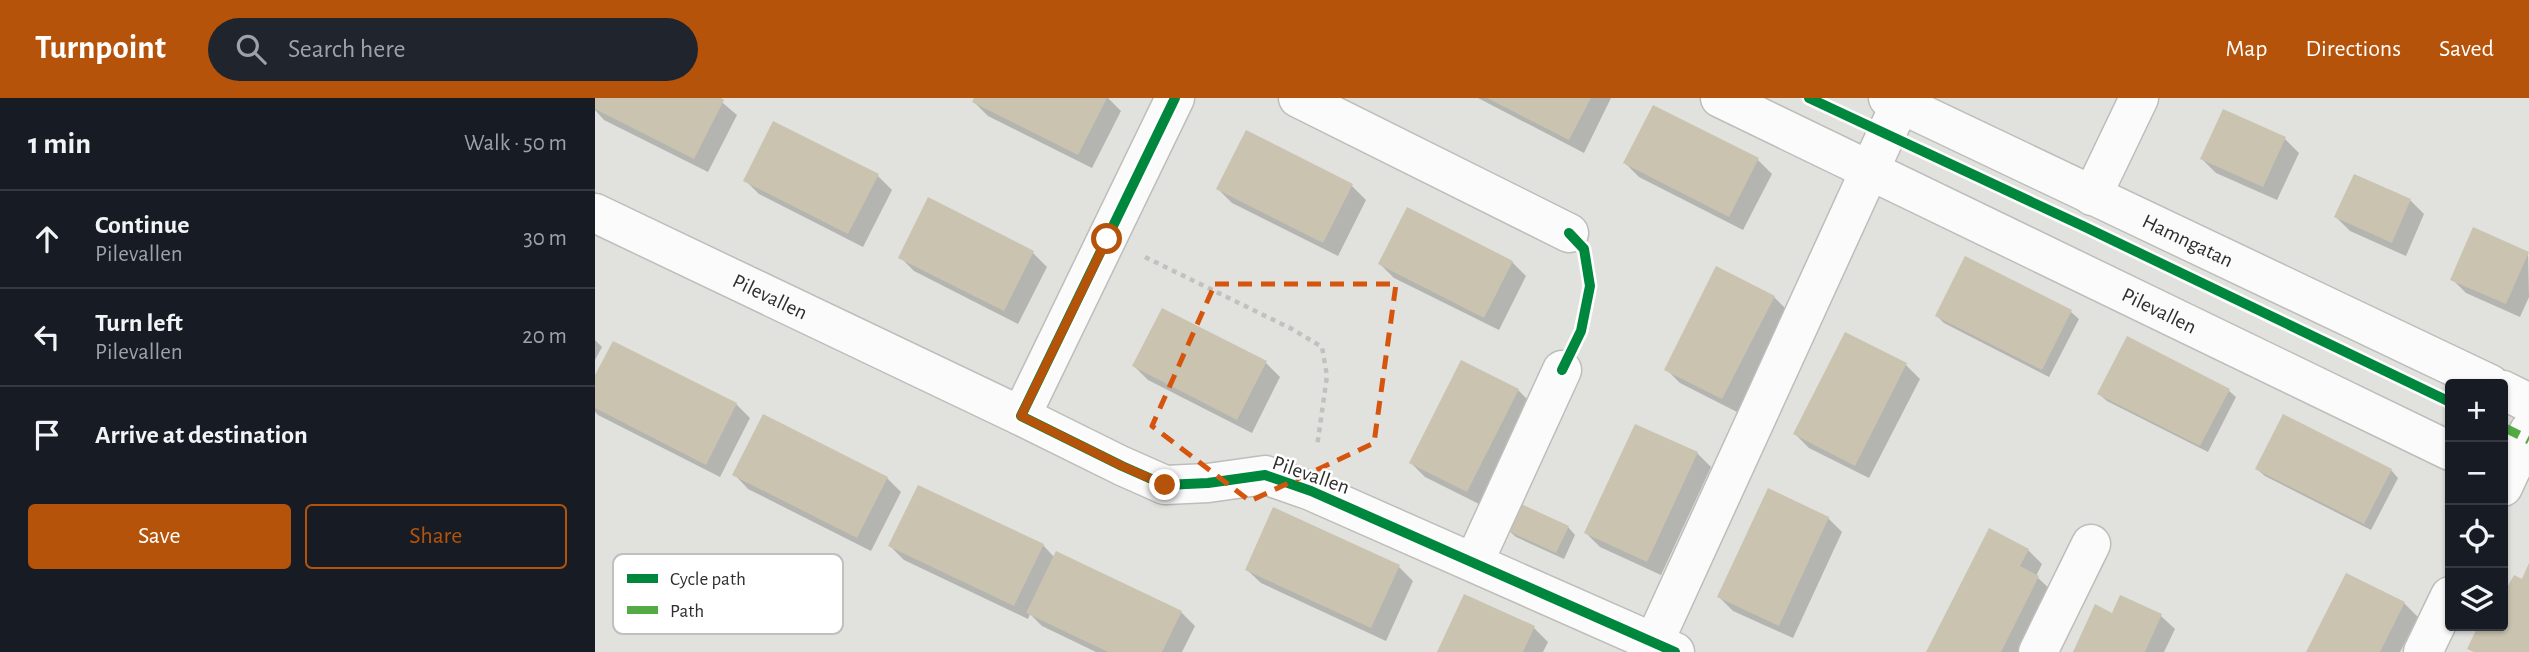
<!DOCTYPE html>
<meta charset="utf-8">
<style>
:root{--surface:#171b24;--page:#20242c;--text:#f1f3f6;--muted:#9ea1a6;--line:#363941;--accent:#b45309}
body{margin:0;font-family:"Alegreya Sans",sans-serif;background:var(--page);color:var(--text)}
.controls{position:absolute;right:21px;bottom:21px;display:grid;overflow:hidden;border-radius:7px;box-shadow:0 2px 5px #0004}
.controls button{width:63px;height:63px;display:grid;place-items:center;padding:0;border:0;border-bottom:2px solid var(--line);background:var(--surface);color:var(--text);font:35px sans-serif}
.stop{position:absolute;width:21px;height:21px;margin:-16px;border:5px solid #b45309;border-radius:50%;background:#fff}
.stop.end{background:#b45309;border-color:#fff;box-shadow:0 2px 7px #0008}
.list{margin:0;padding:0;list-style:none}
h2{display:flex;justify-content:space-between;align-items:center;height:91px;margin:0;padding:0 28px;font-size:30px}
h2 small{font-size:23px;font-weight:400;color:var(--muted)}
.list li{display:grid;grid-template-columns:46px 1fr auto;gap:21px;align-items:center;box-sizing:border-box;height:98px;padding:0 28px;border-top:2px solid var(--line)}
.list b{display:block;font-size:26px;white-space:nowrap}
.list p{margin:0;font-size:23px;white-space:nowrap;color:var(--muted)}
.list em{font-size:23px;font-style:normal;color:var(--muted)}
.actions{display:flex;gap:14px;padding:21px 28px}
.actions a{flex:1;padding:16px 0;border:2px solid var(--accent);border-radius:7px;text-align:center;font-size:24px;color:var(--accent)}
.actions .main{background:var(--accent);color:#fff}
.icon{flex:none;width:38px;height:38px;fill:none;stroke:currentColor;stroke-width:2;stroke-linecap:round;stroke-linejoin:round}
.map{position:relative;flex:none;width:1934px;height:554px;overflow:hidden}
header{display:flex;align-items:center;gap:42px;box-sizing:border-box;height:98px;padding:0 35px;background:var(--accent);color:#fff}
header strong{font-size:33px}
nav{display:flex;gap:38px;margin-inline-start:auto;font-size:24px}
.search{width:490px;height:63px;background:var(--page);display:flex;align-items:center;gap:18px;box-sizing:border-box;padding:0 24px;border-radius:38px;color:var(--muted);font-size:26px}
main{display:flex}
aside{flex:1;background:var(--surface)}
.map>svg:first-child{display:block}
</style>
<header>
<strong>Turnpoint</strong>
<div class="search"><svg class="icon" aria-label="search" viewBox="0 0 24 24"><circle cx="10" cy="10" r="6"/><path d="M15 15l6 6"/></svg>Search here</div>
<nav><a>Map</a><a>Directions</a><a>Saved</a></nav>
</header>
<main>
<aside>
<h2>1 min<small>Walk · 50 m</small></h2>
<ul class="list">
<li><svg class="icon" aria-label="ahead" viewBox="0 0 24 24"><path d="M12 20V5M6 11l6-6 6 6"/></svg><div><b>Continue</b><p>Pilevallen</p></div><em>30 m</em></li>
<li><svg class="icon" aria-label="left" viewBox="0 0 24 24"><path d="M17 20v-9H6M10 6l-5 5 5 5"/></svg><div><b>Turn left</b><p>Pilevallen</p></div><em>20 m</em></li>
<li><svg class="icon" aria-label="arrive" viewBox="0 0 24 24"><path d="M6 21V4h12l-3 4 3 4H6"/></svg><div><b>Arrive at destination</b></div></li>
</ul>
<div class="actions"><a class="main">Save</a><a>Share</a></div>
</aside>
<div class="map">
<svg width="1934" height="554" viewBox="0 0 1934 554">
<rect width="100%" height="100%" fill="#e1e2dd"/>
<path fill="#0003" d="M 0,0 L 122,0 L 142,17 L 113,74 L 9,22 L 0,12 Z
M 381,0 L 513,0 L 526,13 L 497,70 L 393,18 L 379,4 Z
M 883,0 L 1016,0 L 989,55 Z
M 1690,41 L 1704,55 L 1682,102 L 1621,75 L 1607,61 Z
M 1163,62 L 1177,76 L 1148,132 L 1044,79 L 1030,65 Z
M 283,78 L 297,92 L 268,149 L 164,96 L 150,82 Z
M 757,88 L 771,102 L 743,158 L 637,105 L 623,91 Z
M 1815,102 L 1829,116 L 1811,158 L 1755,133 L 1741,119 Z
M 438,155 L 452,169 L 423,226 L 319,173 L 305,159 Z
M 1933,156 L 1934,199 L 1925,219 L 1871,195 L 1857,181 Z
M 917,164 L 931,178 L 904,232 L 799,180 L 785,166 Z
M 1179,199 L 1193,213 L 1142,314 L 1085,285 L 1071,271 Z
M 1476,214 L 1484,221 L 1454,279 L 1349,225 L 1342,218 Z
M 0,242 L 7,249 L 0,262 Z
M 671,265 L 685,279 L 657,335 L 553,282 L 539,268 Z
M 1311,267 L 1325,281 L 1274,380 L 1214,350 L 1200,336 Z
M 0,281 L 141,306 L 155,320 L 125,379 L 3,317 L 0,314 Z
M 923,292 L 937,306 L 886,407 L 830,379 L 816,365 Z
M 1633,292 L 1641,299 L 1613,354 L 1512,303 L 1504,296 Z
M 1102,355 L 1116,369 L 1066,477 L 1005,449 L 991,435 Z
M 1662,371 L 1796,372 L 1803,380 L 1776,432 L 1670,378 Z
M 140,377 L 292,380 L 306,394 L 276,453 L 153,391 Z
M 1233,420 L 1247,434 L 1198,540 L 1138,513 L 1124,499 Z
M 973,429 L 980,437 L 969,461 L 921,439 L 913,432 Z
M 448,447 L 460,460 L 586,514 L 600,528 L 587,554 L 501,554 L 447,528 L 435,516 L 433,521 L 309,462 L 295,448 Z
M 1433,452 L 1447,466 L 1441,478 L 1457,493 L 1427,554 L 1333,554 Z
M 804,469 L 818,483 L 791,543 L 666,485 L 652,472 Z
M 870,498 L 939,530 L 953,544 L 948,554 L 844,554 Z
M 1809,505 L 1823,519 L 1805,554 L 1713,554 Z
M 1518,517 L 1566,518 L 1580,531 L 1569,554 L 1479,554 Z"/>
<path fill="#c9c3b0" d="M 0,0 L 126,0 L 129,2 L 99,61 L 0,11 Z
M 379,0 L 512,0 L 483,57 L 377,4 Z
M 892,0 L 996,0 L 974,42 Z
M 1058,7 L 1164,60 L 1134,119 L 1028,65 Z
M 1628,11 L 1691,39 L 1668,89 L 1605,61 Z
M 178,23 L 284,76 L 253,136 L 148,83 Z
M 651,32 L 758,86 L 728,145 L 621,91 Z
M 1759,76 L 1816,101 L 1797,145 L 1739,119 Z
M 333,99 L 439,153 L 409,213 L 303,160 Z
M 812,109 L 918,163 L 889,220 L 783,166 Z
M 1878,129 L 1934,154 L 1911,206 L 1855,182 Z
M 1370,158 L 1477,212 L 1447,272 L 1340,218 Z
M 1121,168 L 1180,198 L 1127,301 L 1069,272 Z
M 567,210 L 672,263 L 642,322 L 537,268 Z
M 1250,234 L 1312,265 L 1260,368 L 1198,336 Z
M 1532,238 L 1635,291 L 1605,348 L 1502,296 Z
M 18,243 L 142,305 L 111,367 L 0,310 L 0,277 Z
M 866,262 L 924,291 L 872,394 L 814,365 Z
M 168,316 L 293,379 L 262,440 L 137,377 Z
M 1688,316 L 1797,371 L 1769,426 L 1660,371 Z
M 1040,326 L 1103,354 L 1052,464 L 989,435 Z
M 323,387 L 449,446 L 419,508 L 293,448 Z
M 1173,390 L 1234,419 L 1184,528 L 1122,499 Z
M 924,405 L 974,428 L 961,455 L 911,432 Z
M 678,409 L 805,467 L 776,530 L 650,472 Z
M 1394,430 L 1434,451 L 1425,468 L 1444,478 L 1406,554 L 1331,554 Z
M 461,453 L 587,513 L 567,554 L 513,554 L 431,515 Z
M 1934,465 L 1934,554 L 1879,554 L 1872,551 L 1883,528 L 1908,528 L 1908,497 L 1919,477 L 1927,481 Z
M 1751,475 L 1810,504 L 1785,554 L 1711,554 Z
M 869,496 L 940,528 L 928,554 L 842,554 Z
M 1525,497 L 1567,516 L 1550,554 L 1478,554 L 1500,506 L 1517,515 Z"/>
<g fill="none" stroke-linecap="round" stroke-linejoin="round">
<g stroke="#bdbeba" stroke-width="41">
<g id="minor">
<path d="M 580,0 L 426,318 L 527,368 L 570,387 L 613,385 L 670,377 L 716,393 L 1080,554"/>
<path d="M 703,0 L 974,135"/>
<path id="s1" d="M 1125,0 L 1855,353"/>
<path id="s2" d="M 1293,0 L 1895,286"/>
<path d="M 1497,98 L 1544,0"/>
<path id="s3" d="M 0,115 L 426,318"/>
<path d="M 1908,292 L 1934,305"/>
<path d="M 1908,389 L 1934,333"/>
<path d="M 879,464 L 967,272"/>
<path d="M 1059,544 L 1305,6"/>
<path d="M 1443,554 L 1496,446"/>
<path d="M 1828,554 L 1855,498"/>
</g>
</g>
<path stroke="#c1c1c0" stroke-width="4.5" stroke-dasharray="5 5" stroke-linecap="butt" d="M 550,159 L 697,231 L 727,249 L 732,278 L 722,349"/>
<use href="#minor" stroke="#fafbfa" stroke-width="38"/>
<path stroke="#54ab44" stroke-width="9" stroke-dasharray="18 9" stroke-linecap="butt" d="M 1908,329 L 1934,342"/>
<g stroke="#fff" stroke-width="15">
<path id="cycleway" d="M 580,0 L 426,318 L 527,368 L 570,387 L 613,385 L 670,377 L 716,393 L 1080,554
M 1214,0 L 1488,128 L 1855,304
M 967,272 L 986,233 L 995,188 L 989,151 L 974,135"/>
</g>
<use href="#cycleway" stroke="#00873e" stroke-width="10"/>
</g>
<g fill="none" stroke-linecap="round" stroke-linejoin="round">
<path stroke="#b45309" stroke-width="9" d="M 512,141 L 426,318 L 527,368 L 570,387"/>
</g>
<path fill="none" stroke="#d5550f" stroke-width="5" stroke-dasharray="14 9" stroke-linejoin="round" d="M 620,186 L 801,186 L 779,345 L 655,403 L 557,328 Z"/>
<g text-anchor="middle" dominant-baseline="central" stroke-width="5" stroke-linejoin="round" paint-order="stroke">
<g font-size="21" fill="#2e2e2c" stroke="#fff">
<text stroke="none"><textPath href="#s2" startOffset="332">Hamngatan</textPath></text>
<text stroke="none"><textPath href="#s3" startOffset="194">Pilevallen</textPath></text>
<text stroke="none"><textPath href="#s1" startOffset="488">Pilevallen</textPath></text>
<text transform="translate(716 377) rotate(19)">Pilevallen</text>
</g>
</g>
<rect x="18" y="456" width="230" height="80" rx="10" fill="#fff" stroke="#c0c0c0" stroke-width="2"/>
<rect x="32" y="476" width="31" height="9" fill="#00873e"/>
<rect x="32" y="508" width="31" height="8" fill="#54ab44"/>
<g font-size="19" fill="#2e2e2c">
<text x="75" y="487">Cycle path</text>
<text x="75" y="519">Path</text>
</g>
</svg>
<div class="controls">
<button>+</button>
<button>−</button>
<button><svg class="icon" aria-label="locate" viewBox="0 0 24 24"><circle cx="12" cy="12" r="6"/><path d="M12 2v4M12 18v4M2 12h4M18 12h4"/></svg></button>
<button><svg class="icon" aria-label="layers" viewBox="0 0 24 24"><path d="M12 4l9 5-9 5-9-5zM3 14l9 5 9-5"/></svg></button>
</div>
<div class="stop" style="left:512px;top:141px"></div>
<div class="stop end" style="left:570px;top:387px"></div>
</div>
</main>
